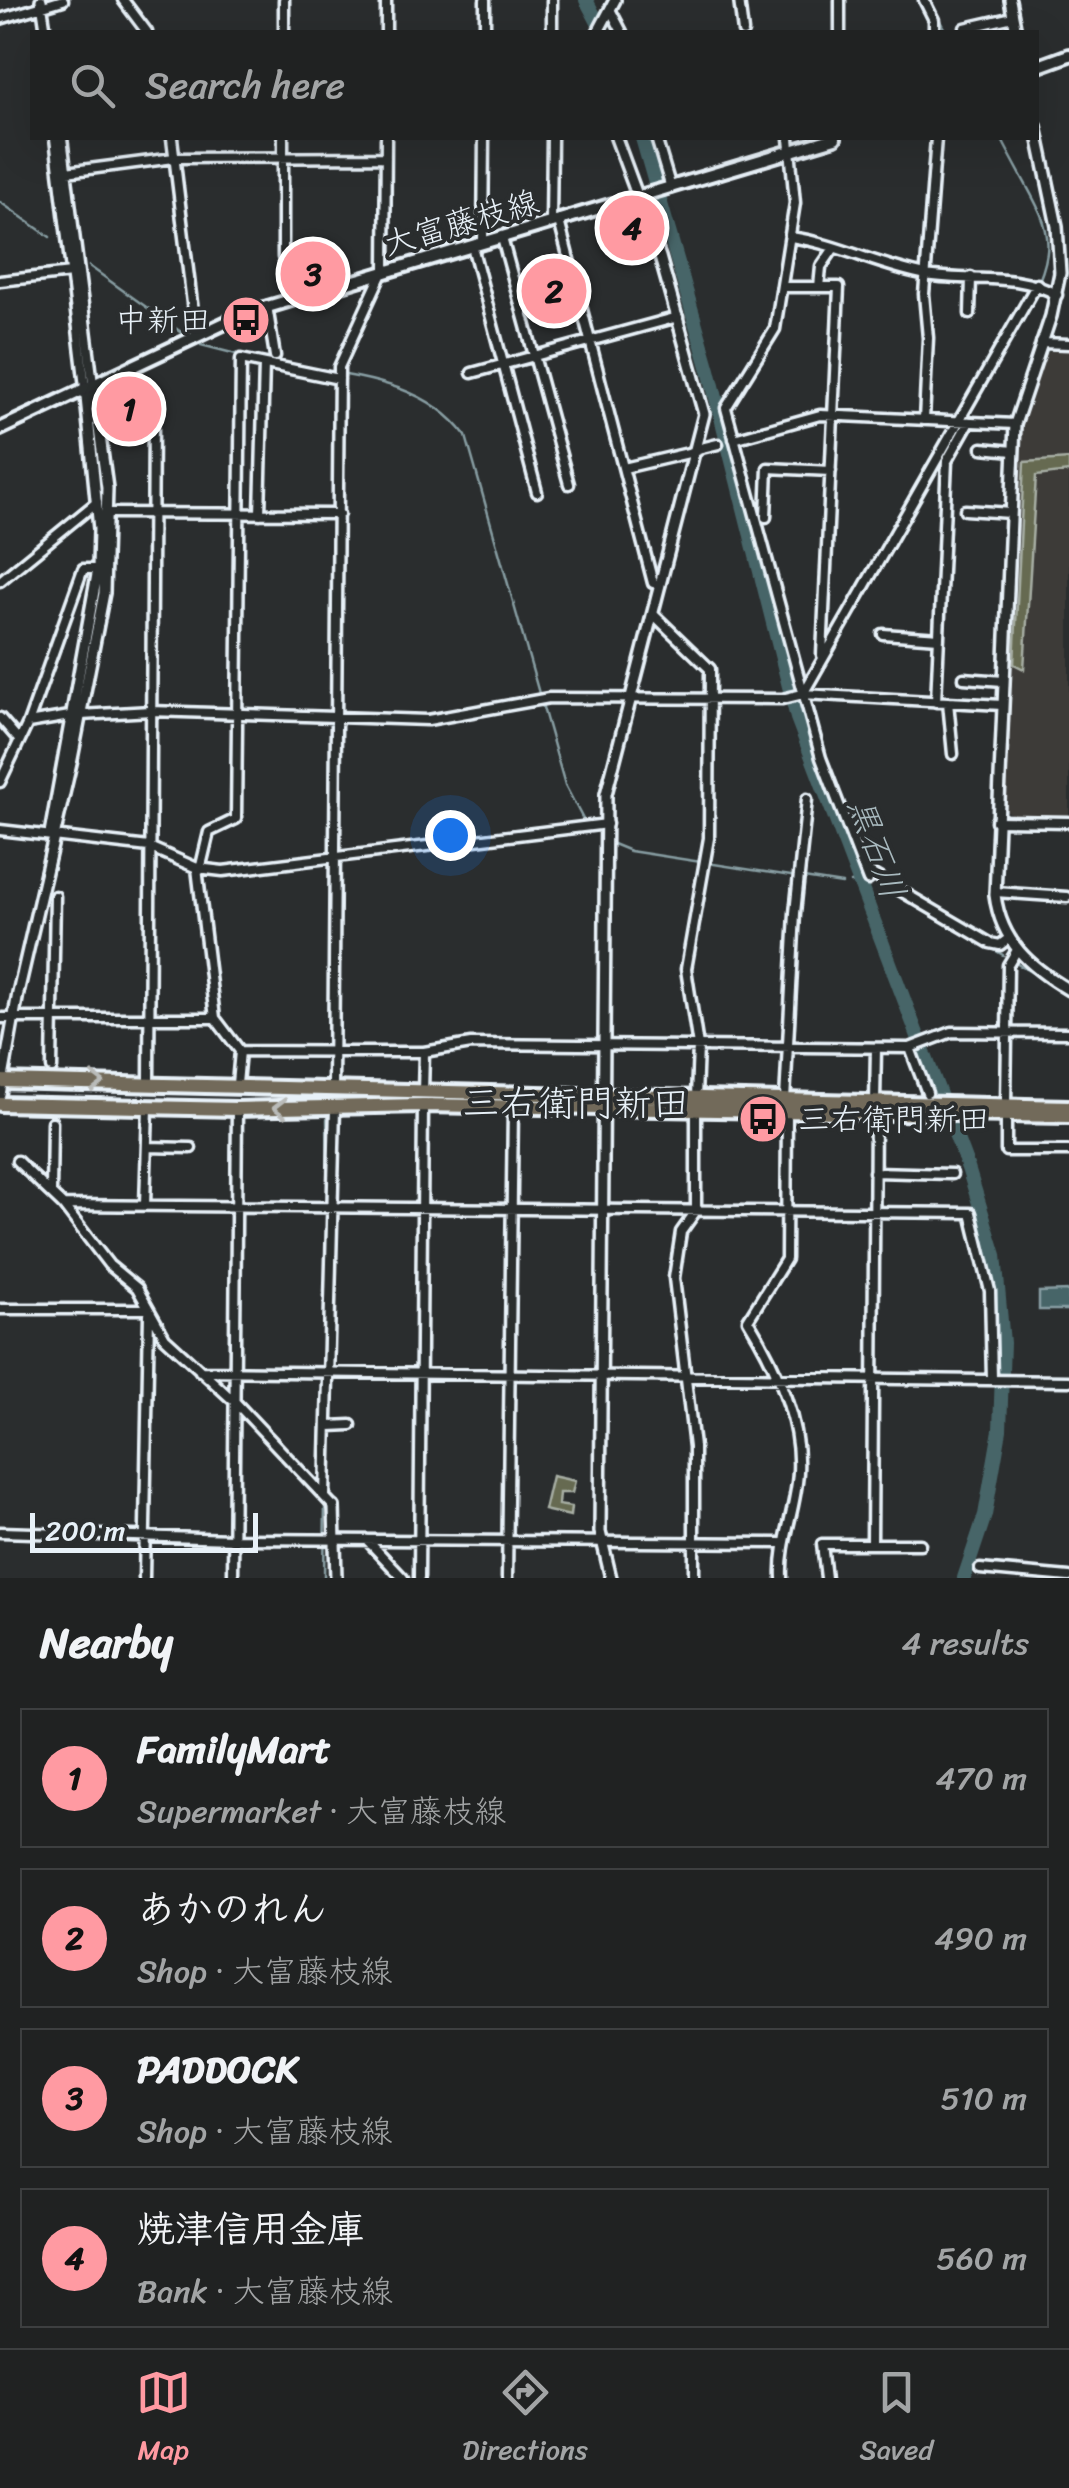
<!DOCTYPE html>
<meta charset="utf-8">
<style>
:root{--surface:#202222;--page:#282a2a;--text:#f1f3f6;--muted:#a2a4a5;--line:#3d3f40;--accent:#ff9aa2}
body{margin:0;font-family:Sriracha,"Klee One",sans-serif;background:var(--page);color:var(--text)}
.scale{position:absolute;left:30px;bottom:25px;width:228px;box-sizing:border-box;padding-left:10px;border:5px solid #e8f1f8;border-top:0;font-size:28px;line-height:35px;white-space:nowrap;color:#e8f1f8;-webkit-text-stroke:8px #2a2d2e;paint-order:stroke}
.you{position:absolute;left:450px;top:835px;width:35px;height:35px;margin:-25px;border:8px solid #fff;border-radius:50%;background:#1a73e8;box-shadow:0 0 0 15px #1a73e833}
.badge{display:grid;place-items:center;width:65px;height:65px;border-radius:50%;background:var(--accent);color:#111;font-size:32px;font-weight:700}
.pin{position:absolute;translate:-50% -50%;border:5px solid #fff;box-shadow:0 2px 10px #0006}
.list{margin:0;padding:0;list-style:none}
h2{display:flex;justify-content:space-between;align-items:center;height:130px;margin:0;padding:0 40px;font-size:42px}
h2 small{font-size:32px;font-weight:400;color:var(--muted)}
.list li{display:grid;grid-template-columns:65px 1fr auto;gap:30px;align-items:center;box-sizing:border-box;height:140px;margin:0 20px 20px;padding:0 20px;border:2px solid var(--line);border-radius:0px}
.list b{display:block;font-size:38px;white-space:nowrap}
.list p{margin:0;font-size:32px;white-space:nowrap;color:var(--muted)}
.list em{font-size:32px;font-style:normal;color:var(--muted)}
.icon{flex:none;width:55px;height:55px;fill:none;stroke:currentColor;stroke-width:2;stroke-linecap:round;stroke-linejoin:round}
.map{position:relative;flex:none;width:1069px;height:1578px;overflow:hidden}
.search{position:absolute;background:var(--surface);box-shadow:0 10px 40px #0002;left:30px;right:30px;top:30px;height:110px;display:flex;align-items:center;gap:25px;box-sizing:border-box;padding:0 35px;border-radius:0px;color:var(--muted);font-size:38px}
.sheet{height:770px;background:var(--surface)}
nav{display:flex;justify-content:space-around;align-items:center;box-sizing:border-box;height:140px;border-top:2px solid var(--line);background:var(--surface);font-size:28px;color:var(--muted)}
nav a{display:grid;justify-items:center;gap:5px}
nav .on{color:var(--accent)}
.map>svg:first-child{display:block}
</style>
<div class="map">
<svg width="1069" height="1578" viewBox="0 0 1069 1578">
<rect width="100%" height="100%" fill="#2a2d2e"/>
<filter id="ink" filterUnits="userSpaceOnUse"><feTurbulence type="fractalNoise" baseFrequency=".01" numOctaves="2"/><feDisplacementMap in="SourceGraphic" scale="20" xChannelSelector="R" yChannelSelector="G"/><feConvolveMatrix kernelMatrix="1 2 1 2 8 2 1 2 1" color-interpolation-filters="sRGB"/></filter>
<g filter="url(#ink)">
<path fill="#3c3a37" d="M 1051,351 L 1069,351 L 1069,816 L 1011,814 L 1004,808 L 1022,424 L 1042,356 Z"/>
<path fill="#666b51" stroke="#a7aea4" stroke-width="2.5" d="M 1069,459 L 1069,472 L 1036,476 L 1024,669 L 1014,664 L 1024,462 Z
M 552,1476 L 575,1481 L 572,1493 L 559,1493 L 558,1505 L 571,1507 L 570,1516 L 544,1510 Z"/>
<path fill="#476568" stroke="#879da2" stroke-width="2.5" d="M 1069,1291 L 1069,1310 L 1039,1310 L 1039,1292 Z"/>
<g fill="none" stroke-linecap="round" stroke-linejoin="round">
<path stroke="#879da2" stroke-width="2.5" d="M 929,0 L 946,32
M 1001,138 C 1051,236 1069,231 1013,334
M 0,202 L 50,237
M 89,266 L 181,332
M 201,345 L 240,355
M 1052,348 L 1069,348
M 292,366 C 354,377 426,381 466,436 L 565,785 L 586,825
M 967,418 L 989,376
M 816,681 L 963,424
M 332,707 L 334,574
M 797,718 L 802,704
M 1010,816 L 1069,818
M 608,842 L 630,851 L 842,884
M 330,845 L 331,721
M 851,883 L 864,879
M 979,941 L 1003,955
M 1014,962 L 1059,989
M 328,1074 L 330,867
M 327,1119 L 328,1195
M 326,1303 L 327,1220
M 324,1578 L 325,1502"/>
<path stroke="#476568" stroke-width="14" d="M 586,0 L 603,32
M 642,138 L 709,370 L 797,718 L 968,1168 L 995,1255 L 1003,1343 L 1000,1430 L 985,1515 L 964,1578"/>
<g stroke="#e8f1f8" stroke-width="15">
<path id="minor" d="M 123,0 L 147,32
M 284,0 L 284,32
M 386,0 L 386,32
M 739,0 L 743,32
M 924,0 L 934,20 L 934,32
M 42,6 L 46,32
M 611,11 L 622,32
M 0,19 L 63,0
M 965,28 L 1013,17
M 485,32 L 485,0
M 552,32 L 552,0
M 840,32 L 840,0
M 55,138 L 85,387
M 62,138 L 93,384
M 172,138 L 196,336
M 283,138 L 283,257 L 292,299
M 656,138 L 671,188
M 789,138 L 795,203 L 775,329 L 726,408 L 821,758 L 868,880
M 66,172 L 174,158 L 386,157
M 559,221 L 653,583 L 660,585
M 551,223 L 552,138
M 791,237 C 838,244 881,267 927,275 C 972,283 1015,271 1057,295
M 502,238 L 569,484
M 483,243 L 484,138
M 472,246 L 537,492
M 385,272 L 386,138
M 0,281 L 71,273
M 782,287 L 839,287 L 822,655
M 819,287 L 821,267 L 834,248
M 267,306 L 275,356
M 970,314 L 971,277
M 1041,343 L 1069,344
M 131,367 L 153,414 L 149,1082
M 472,373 L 678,317
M 924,420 L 928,338 L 924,294 L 936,138
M 734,439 L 820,415 L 1015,424
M 982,448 L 1013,451
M 697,449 L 718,444
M 624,468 L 697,451
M 965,510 L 1011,513
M 109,513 L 339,514
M 260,514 L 264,364
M 766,517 L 768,468 L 831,471
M 0,581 L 97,502
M 653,614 L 710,669 L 709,838 L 686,969 L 698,1046 L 696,1098
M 883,634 L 939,638
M 964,678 L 1003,681
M 803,694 L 1037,284
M 936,702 L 947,461 L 969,422
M 948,702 L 953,754
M 81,715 L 151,711 L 428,720 L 549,698 L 782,699 L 803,694 L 1002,705
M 0,718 L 19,740
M 28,723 L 70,716
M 0,782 L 28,723 L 83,569 L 98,569
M 996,821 L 1069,822
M 0,830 L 149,847 L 197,868 L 223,871 L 607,824
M 197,868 L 215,1018 L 240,1051 L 237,1084
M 200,870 L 209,832 L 236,819 L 241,359 L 339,379
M 865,870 L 990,943 L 1000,945 L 1008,939
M 995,892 L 1067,897
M 0,1018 L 215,1018
M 910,1048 L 927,1093
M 240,1051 L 424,1052 L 471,1044 L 910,1048 L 952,1032 L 1069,1033
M 52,1068 L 55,896
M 333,1087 L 339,367 L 382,273
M 423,1093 L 424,1052
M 785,1100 L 795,913 L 807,799
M 875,1102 L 876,1048
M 1006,1105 L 1008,965 L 1017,950
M 1006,1114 L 1006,1151 L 1069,1151
M 147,1147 L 191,1148
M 17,1161 L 63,1205 L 109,1265 L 137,1288 L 165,1338 L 236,1403 L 334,1507
M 874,1172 L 952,1174
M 51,1193 L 52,1122
M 63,1205 L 971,1213 L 990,1291 L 992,1379
M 145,1205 L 148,1107
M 0,1309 L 147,1309
M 200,1371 L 1069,1381
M 329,1426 L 351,1425
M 325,1496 L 335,1108
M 0,1532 L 233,1539 L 780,1543
M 367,1540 L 403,1578
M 872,1544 L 875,1113
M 980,1569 L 1069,1577
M 144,1578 L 149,1315
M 233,1578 L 237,1109
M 419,1578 L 423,1105
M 507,1578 L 513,1108
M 694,1578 L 694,1447 L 674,1278 L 681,1232 L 696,1211 L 696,1111
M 782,1578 C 780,1541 796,1510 798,1472 C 801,1419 775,1364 748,1320 L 786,1259 L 787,1112
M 826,1578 L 822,1544 L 920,1544"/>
</g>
<g stroke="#e8f1f8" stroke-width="16">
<path id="tertiary" d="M 41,0 L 42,6
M 1010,0 L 1016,32
M 598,32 L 615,0
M 1036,126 L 1057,226 L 1060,273 L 1051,316 L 1015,424 L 995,895 C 1001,942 1030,967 1069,990
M 50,834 L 98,569 L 99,529 L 85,387
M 0,1095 L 18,993 L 72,759 L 104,593 L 107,488 L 93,384
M 334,1507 L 336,1578
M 611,1578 L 600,1532 L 606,794 L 704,414 L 660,257 L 616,138"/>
</g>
<g stroke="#e8f1f8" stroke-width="18">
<path id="secondary" d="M 1036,67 L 1069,55
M 0,429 L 244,314 L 835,138"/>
</g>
<g stroke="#e8f1f8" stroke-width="20">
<path id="trunk" d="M 0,1081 L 1069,1107
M 0,1104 L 237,1109 L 423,1105 L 1069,1116"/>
</g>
<use href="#minor" stroke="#2a2d2e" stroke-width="8"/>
<use href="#tertiary" stroke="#2a2d2e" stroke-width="9"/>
<use href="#secondary" stroke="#2a2d2e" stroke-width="10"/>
<use href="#trunk" stroke="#726b5a" stroke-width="12"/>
</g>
<defs><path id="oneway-chevron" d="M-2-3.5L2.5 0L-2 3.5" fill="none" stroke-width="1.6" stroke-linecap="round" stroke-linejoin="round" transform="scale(2.5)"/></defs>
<g stroke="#b9bbb9">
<use href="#oneway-chevron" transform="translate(97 1082)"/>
<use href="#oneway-chevron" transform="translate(280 1108) rotate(180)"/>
</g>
</g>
<defs>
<g id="bus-disc" transform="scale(2.5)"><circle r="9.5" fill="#ff9aa2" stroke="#2a2d2e"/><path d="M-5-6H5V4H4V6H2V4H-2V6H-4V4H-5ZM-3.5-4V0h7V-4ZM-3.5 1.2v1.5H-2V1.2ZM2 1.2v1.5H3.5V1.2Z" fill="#111"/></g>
</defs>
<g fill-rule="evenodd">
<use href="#bus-disc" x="246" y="320"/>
<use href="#bus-disc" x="763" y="1119"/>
</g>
<g text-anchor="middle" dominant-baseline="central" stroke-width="8" stroke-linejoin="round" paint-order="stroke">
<g font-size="32" fill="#e8f1f8" stroke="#2a2d2e">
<text transform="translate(461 223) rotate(-16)">大富藤枝線</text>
</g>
<g font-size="32" fill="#e8f1f8" stroke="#2a2d2e" text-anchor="end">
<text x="211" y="320">中新田</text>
<text x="798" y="1119" text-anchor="start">三右衛門新田</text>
</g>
<g font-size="35" font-style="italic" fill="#a8b9be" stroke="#2a2d2e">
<text transform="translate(877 848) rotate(70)">黒石川</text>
</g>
<g font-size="38" fill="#e8f1f8" stroke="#2a2d2e">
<text x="576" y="1103">三右衛門新田</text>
</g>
</g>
</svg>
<div class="scale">200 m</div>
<div class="you"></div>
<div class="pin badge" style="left:129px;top:409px">1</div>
<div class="pin badge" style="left:554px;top:291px">2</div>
<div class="pin badge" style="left:313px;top:274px">3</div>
<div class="pin badge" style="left:632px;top:228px">4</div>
<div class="search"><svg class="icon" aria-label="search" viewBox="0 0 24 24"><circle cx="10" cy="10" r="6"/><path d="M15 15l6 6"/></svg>Search here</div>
</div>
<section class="sheet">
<h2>Nearby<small>4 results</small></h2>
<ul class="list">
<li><span class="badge">1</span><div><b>FamilyMart</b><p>Supermarket · 大富藤枝線</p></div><em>470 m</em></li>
<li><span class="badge">2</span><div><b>あかのれん</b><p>Shop · 大富藤枝線</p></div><em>490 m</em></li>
<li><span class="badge">3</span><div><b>PADDOCK</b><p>Shop · 大富藤枝線</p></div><em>510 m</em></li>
<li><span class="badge">4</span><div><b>焼津信用金庫</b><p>Bank · 大富藤枝線</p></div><em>560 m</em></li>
</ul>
</section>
<nav>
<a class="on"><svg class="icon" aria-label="map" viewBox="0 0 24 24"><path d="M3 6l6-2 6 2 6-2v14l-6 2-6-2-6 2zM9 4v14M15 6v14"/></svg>Map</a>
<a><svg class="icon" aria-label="directions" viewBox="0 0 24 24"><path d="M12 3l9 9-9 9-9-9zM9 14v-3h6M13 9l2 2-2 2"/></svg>Directions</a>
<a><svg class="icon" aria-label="saved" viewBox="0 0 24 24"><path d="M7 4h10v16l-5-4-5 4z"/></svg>Saved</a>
</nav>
